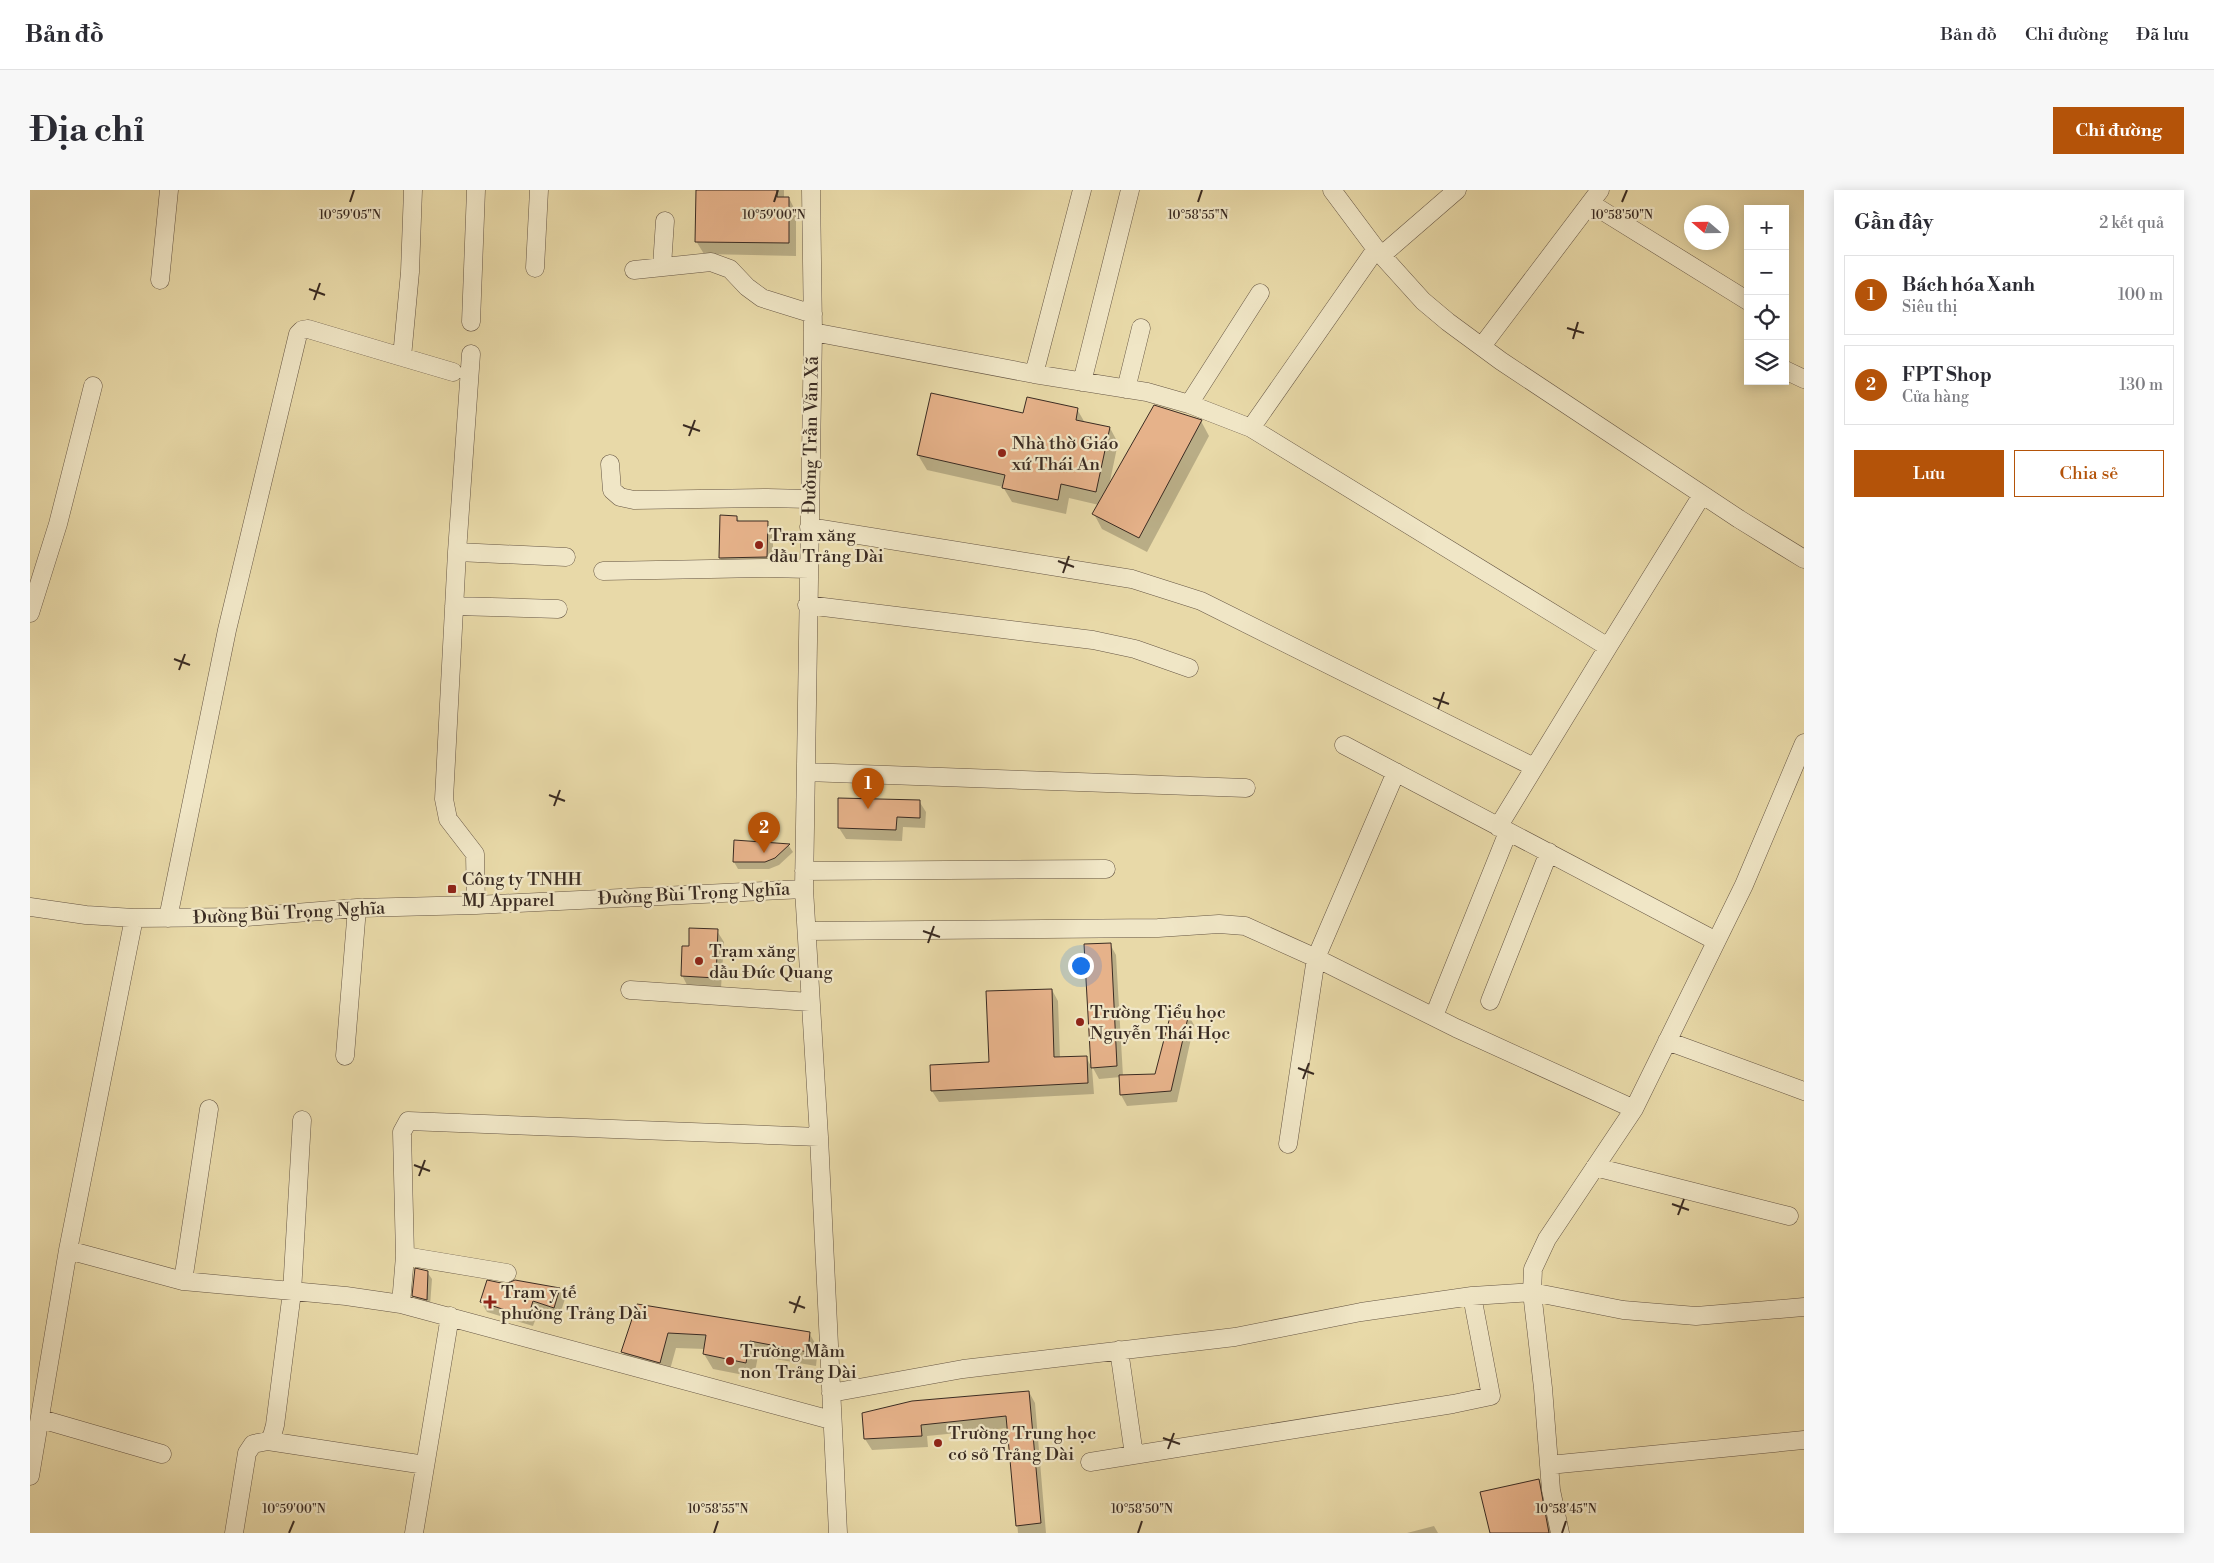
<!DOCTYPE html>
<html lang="vi">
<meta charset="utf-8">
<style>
:root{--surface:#fff;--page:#f7f7f7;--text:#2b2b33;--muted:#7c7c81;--line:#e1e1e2;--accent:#b45309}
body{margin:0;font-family:"Libre Bodoni",serif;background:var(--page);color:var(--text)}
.controls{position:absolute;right:15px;top:15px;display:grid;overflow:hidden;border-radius:0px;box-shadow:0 2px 12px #0003}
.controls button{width:45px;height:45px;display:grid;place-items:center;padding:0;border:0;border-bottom:1px solid var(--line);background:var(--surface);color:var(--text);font:25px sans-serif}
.compass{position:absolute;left:1654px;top:15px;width:45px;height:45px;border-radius:50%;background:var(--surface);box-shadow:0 2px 12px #0003;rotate:290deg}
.you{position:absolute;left:1050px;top:775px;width:18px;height:18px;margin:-12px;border:4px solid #fff;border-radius:50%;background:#1a73e8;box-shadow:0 0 0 8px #1a73e833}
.badge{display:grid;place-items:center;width:32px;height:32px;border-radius:50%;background:var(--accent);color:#fff;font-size:16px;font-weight:700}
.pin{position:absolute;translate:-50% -41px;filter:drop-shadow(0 1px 2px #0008)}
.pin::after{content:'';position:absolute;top:26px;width:18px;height:15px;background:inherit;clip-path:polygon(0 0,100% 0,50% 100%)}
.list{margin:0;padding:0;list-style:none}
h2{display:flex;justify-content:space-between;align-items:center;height:65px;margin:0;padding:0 20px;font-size:21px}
h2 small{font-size:16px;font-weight:400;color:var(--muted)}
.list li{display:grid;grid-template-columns:32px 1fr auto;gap:15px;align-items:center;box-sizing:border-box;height:80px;margin:0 10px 10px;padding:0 10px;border:1px solid var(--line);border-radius:0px}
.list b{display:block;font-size:19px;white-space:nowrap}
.list p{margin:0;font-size:16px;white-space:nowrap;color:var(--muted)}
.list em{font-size:16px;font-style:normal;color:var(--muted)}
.actions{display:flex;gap:10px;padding:15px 20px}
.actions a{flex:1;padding:11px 0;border:1px solid var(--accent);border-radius:0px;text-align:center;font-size:18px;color:var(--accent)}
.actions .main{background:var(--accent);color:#fff}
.icon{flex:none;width:28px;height:28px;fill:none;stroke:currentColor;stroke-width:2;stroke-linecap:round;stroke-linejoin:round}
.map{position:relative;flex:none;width:1774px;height:1343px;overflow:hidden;border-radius:0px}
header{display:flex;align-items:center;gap:30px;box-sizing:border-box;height:70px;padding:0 25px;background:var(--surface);border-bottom:1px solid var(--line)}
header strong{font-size:24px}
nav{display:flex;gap:28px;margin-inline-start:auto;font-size:18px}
.intro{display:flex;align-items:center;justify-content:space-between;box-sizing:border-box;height:120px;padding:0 30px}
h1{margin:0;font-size:35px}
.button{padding:12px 22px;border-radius:0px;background:var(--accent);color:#fff;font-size:18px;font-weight:700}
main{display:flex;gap:30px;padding:0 30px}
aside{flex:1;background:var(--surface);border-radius:0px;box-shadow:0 2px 12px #0003}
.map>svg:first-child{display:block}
</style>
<header>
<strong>Bản đồ</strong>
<nav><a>Bản đồ</a><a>Chỉ đường</a><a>Đã lưu</a></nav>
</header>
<div class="intro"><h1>Địa chỉ</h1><a class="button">Chỉ đường</a></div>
<main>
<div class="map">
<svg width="1774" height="1343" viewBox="0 0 1774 1343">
<rect width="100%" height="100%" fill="#e8d9a8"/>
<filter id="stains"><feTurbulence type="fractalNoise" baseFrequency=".004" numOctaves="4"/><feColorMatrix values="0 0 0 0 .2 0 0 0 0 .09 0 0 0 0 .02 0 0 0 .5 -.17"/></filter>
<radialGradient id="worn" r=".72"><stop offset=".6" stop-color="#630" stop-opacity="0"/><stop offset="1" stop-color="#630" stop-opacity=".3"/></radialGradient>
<path fill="#0003" d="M 667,0 L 754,0 L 754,8 L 759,8 L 766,22 L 766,66 L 674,64 L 666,51 Z
M 1047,219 L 1055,233 L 1080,238 L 1088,253 L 1079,296 L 1171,231 L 1179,246 L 1117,362 L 1072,339 L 1064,324 L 1069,315 L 1039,308 L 1036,324 L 982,312 L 973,297 L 897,280 L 888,265 L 994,224 Z
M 707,327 L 710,333 L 737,333 L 743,344 L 743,378 L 696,379 L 690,368 Z
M 889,611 L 896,622 L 895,638 L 873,637 L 872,651 L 816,649 L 809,638 Z
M 706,652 L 759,656 L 763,662 L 749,675 L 739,679 L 708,679 L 704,672 Z
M 687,741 L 694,752 L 691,798 L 658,797 L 652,785 L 660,757 Z
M 1080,754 L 1086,765 L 1093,886 L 1126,885 L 1158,824 L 1164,835 L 1147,912 L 1097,916 L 1091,905 L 1091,887 L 1069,889 L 1063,878 Z
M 1022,800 L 1028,811 L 1030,868 L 1056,867 L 1062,878 L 1064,904 L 909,912 L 902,901 L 960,873 Z
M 397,1082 L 402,1089 L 400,1116 L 388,1113 L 384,1106 Z
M 476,1095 L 530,1099 L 535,1109 L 529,1127 L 509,1120 L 503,1136 L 457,1122 L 451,1112 Z
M 607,1115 L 779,1143 L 788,1158 L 786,1176 L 728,1166 L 724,1187 L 683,1179 L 674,1164 L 675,1159 L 646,1158 L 638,1187 L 601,1177 L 593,1162 Z
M 999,1202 L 1005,1213 L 1016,1343 L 988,1343 L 978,1238 L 897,1246 L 898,1257 L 842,1260 L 835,1249 L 833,1224 Z
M 1509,1290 L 1517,1305 L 1524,1343 L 1461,1343 Z
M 1404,1336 L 1408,1343 L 1377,1343 Z"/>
<path fill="#e6b28a" stroke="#3a2b22" d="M 666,0 L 747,0 L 747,7 L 759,7 L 759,53 L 665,52 Z
M 901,203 L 993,223 L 997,207 L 1048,218 L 1046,230 L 1080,237 L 1066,302 L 1031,294 L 1028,310 L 972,298 L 975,285 L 887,265 Z
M 1124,215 L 1172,230 L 1109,348 L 1062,324 Z
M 690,325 L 707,326 L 707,331 L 738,331 L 737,367 L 689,368 Z
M 808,608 L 890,610 L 890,628 L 867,627 L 866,640 L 808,638 Z
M 704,650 L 760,654 L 745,668 L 735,672 L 703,672 Z
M 659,738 L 688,739 L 686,788 L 651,786 L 652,756 L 659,756 Z
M 1081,753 L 1087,876 L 1061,878 L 1054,754 Z
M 1022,799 L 1024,867 L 1057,866 L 1058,893 L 901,901 L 900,875 L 959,872 L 956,801 Z
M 1142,819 L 1159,823 L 1141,901 L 1090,905 L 1089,885 L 1125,884 Z
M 385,1078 L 398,1081 L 397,1110 L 382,1106 Z
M 457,1090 L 476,1094 L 485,1090 L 530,1098 L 524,1118 L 503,1111 L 498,1127 L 450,1112 Z
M 607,1114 L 780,1142 L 778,1162 L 720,1151 L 716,1173 L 673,1164 L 676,1145 L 638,1143 L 630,1173 L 591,1162 Z
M 999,1201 L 1011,1333 L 986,1336 L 976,1226 L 891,1235 L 892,1246 L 834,1249 L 832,1223 L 882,1211 Z
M 1509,1289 L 1519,1343 L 1460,1343 L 1450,1302 Z"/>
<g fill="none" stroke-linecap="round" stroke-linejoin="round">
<g stroke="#665644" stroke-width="19">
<path id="minor" d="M 781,0 L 783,142 L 774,699 L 789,947 L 808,1343
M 1302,0 L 1346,59 L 1393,111 L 1418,132 L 1471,171 L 1709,329 L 1774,369
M 1560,13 L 1718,111
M 1352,65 L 1427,0
M 632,76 L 635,31
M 505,78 L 509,0
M 604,80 L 681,72 L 700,79 L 717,97 L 732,108 L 783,124
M 130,90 L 139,0
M 441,132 L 446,0
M 783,142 L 1004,184 L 1117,202 L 1159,214 L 1221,238 L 1578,457 L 1468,637
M 1452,156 L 1570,0
M 441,164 L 427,362 L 414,609 L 418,629 L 445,664 L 446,715
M 372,167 L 423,182
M 1755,180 L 1774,189
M 1004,184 L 1052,0
M 1052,192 L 1100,0
M 1096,199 L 1111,138
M 1159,214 L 1230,103
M 1221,238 L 1346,59
M 580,274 L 582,300 L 590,307 L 604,310 L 737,308 L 779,309
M 779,337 L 1102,389 L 1171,411 L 1504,577
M 427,362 L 536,367
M 573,381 L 738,378 L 779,379
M 777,415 L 1063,450 L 1105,459 L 1159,478
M 424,416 L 528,419
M 0,423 L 28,334 L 63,196
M 1578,457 L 1672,305
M 1314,555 L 1686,751
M 776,582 L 1216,598
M 774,681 L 1076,679
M 0,717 L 56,725 L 104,728 L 216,727 L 327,718 L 446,715 L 774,699
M 138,728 L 197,440 L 268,144 L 272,140 L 278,139 L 372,167 L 380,82 L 383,0
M 777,741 L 1128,738 L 1189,734 L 1215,736 L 1286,768 L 1426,838 L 1604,919
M 600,800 L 780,812
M 1460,811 L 1519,662
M 1404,826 L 1478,642
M 1637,851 L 1774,901
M 315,866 L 327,718
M 1258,954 L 1286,768 L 1366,582
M 1565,977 L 1759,1026
M 38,1060 L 153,1091 L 316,1106 L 371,1114 L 801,1230
M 375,1066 L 477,1083
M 153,1091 L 179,919
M 371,1114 L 375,1066 L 372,942 L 378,931 L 789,947
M 1089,1160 L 1104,1265
M 801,1203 L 933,1179 L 1205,1147 L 1331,1122 L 1442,1106 L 1502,1102 L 1593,1120 L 1666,1126 L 1774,1117
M 11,1229 L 132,1264
M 238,1251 L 395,1275
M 1060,1272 L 1423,1214 L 1461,1206 L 1442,1106
M 1519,1275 L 1774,1250
M 0,1286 L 38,1060 L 104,728
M 204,1343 L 217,1263 L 223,1254 L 238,1251 L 242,1246 L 245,1235 L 262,1102 L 272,930
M 384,1343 L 420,1126
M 1530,1343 L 1521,1300 L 1513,1198 L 1502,1102 L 1503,1079 L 1517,1049 L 1604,919 L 1714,695 L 1774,553"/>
</g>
<use href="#minor" stroke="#f0e6c6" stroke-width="18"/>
</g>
<path fill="none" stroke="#3a2b22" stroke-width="2" d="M 320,12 L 324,0M 744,12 L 748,0M 1168,12 L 1172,0M 1592,12 L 1597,0M 279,99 L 295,105M 284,110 L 290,93M 1537,138 L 1554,143M 1543,149 L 1548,132M 653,235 L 670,241M 659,246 L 665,230M 1028,371 L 1044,377M 1033,383 L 1039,366M 144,469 L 160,475M 149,480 L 155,464M 1403,508 L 1419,514M 1408,519 L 1414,502M 519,605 L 535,611M 524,616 L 530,600M 893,741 L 910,747M 898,753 L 904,736M 1268,878 L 1284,884M 1273,889 L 1279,873M 384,975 L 400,981M 389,986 L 395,970M 1642,1014 L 1659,1020M 1648,1025 L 1654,1009M 759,1112 L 775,1118M 764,1123 L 770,1106M 1133,1248 L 1150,1254M 1138,1259 L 1144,1243M 259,1343 L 264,1331M 684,1343 L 688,1331M 1108,1343 L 1112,1331M 1532,1343 L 1536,1331"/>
<g fill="#8f2418" stroke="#f0e6c6" stroke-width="2">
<circle cx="972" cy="263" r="5"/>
<circle cx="729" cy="355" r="5"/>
<rect x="417" y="694" width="10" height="10" rx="2.5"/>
<circle cx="669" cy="771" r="5"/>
<circle cx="1050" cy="832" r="5"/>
<path d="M457.5 1104.5h5v5h5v5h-5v5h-5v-5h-5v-5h5z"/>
<circle cx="700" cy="1171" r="5"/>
<circle cx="908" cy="1253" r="5"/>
</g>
<g text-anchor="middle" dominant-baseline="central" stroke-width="4.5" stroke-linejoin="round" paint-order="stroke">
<g font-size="18" fill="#3a2b22" stroke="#f0e6c6">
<text transform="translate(781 245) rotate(-89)">Đường Trần Văn Xã</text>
<text transform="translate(664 704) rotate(-3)">Đường Bùi Trọng Nghĩa</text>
<text transform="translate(259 723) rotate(-3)">Đường Bùi Trọng Nghĩa</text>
</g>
<g font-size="18" fill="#3a2b22" stroke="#f0e6c6" text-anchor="start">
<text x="982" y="253">Nhà thờ Giáo<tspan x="982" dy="21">xứ Thái An</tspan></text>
<text x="739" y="345">Trạm xăng<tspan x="739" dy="21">dầu Trảng Dài</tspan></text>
<text x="432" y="689">Công ty TNHH<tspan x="432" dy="21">MJ Apparel</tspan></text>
<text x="679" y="761">Trạm xăng<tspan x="679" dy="21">dầu Đức Quang</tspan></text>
<text x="1060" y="822">Trường Tiểu học<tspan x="1060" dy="21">Nguyễn Thái Học</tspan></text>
<text x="471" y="1102">Trạm y tế<tspan x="471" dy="21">phường Trảng Dài</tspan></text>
<text x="710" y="1161">Trường Mầm<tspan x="710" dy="21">non Trảng Dài</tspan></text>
<text x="918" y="1243">Trường Trung học<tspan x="918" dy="21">cơ sở Trảng Dài</tspan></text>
</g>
</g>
<g font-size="12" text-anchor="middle" fill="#3a2b22" stroke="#f0e6c6" stroke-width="4.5" stroke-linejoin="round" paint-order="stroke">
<text x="320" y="29">10°59'05"N</text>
<text x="744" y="29">10°59'00"N</text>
<text x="1168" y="29">10°58'55"N</text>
<text x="1592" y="29">10°58'50"N</text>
<text x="264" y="1323">10°59'00"N</text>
<text x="688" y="1323">10°58'55"N</text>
<text x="1112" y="1323">10°58'50"N</text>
<text x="1536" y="1323">10°58'45"N</text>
</g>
<rect width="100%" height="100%" filter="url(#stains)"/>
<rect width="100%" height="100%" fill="url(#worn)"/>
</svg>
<div class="controls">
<button>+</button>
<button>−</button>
<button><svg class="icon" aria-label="locate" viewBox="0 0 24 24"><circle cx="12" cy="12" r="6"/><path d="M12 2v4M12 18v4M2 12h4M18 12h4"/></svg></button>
<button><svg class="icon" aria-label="layers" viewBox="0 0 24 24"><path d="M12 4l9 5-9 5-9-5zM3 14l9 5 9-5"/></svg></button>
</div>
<svg class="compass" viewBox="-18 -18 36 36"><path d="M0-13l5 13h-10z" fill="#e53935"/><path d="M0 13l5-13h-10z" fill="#7c7c81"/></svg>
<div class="you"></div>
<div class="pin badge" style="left:838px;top:619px">1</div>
<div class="pin badge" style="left:734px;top:663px">2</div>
</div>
<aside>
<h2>Gần đây<small>2 kết quả</small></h2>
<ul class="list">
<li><span class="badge">1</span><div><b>Bách hóa Xanh</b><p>Siêu thị</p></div><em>100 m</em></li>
<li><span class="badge">2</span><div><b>FPT Shop</b><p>Cửa hàng</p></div><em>130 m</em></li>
</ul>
<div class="actions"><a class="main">Lưu</a><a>Chia sẻ</a></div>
</aside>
</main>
